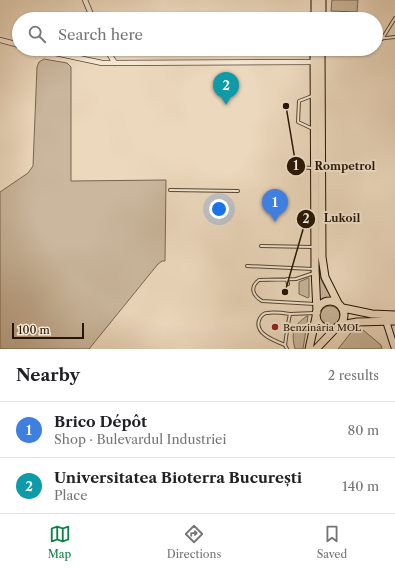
<!DOCTYPE html>
<meta charset="utf-8">
<style>
:root{--surface:#fff;--page:#f6f6f6;--text:#202124;--muted:#757577;--line:#e0e0e0;--accent:#0b8043}
body{margin:0;font-family:"Libre Caslon Text",serif;background:var(--page);color:var(--text)}
.scale{position:absolute;left:12px;bottom:10px;width:72px;box-sizing:border-box;padding-left:4px;border:2px solid #241400;border-top:0;font-size:11px;line-height:14px;white-space:nowrap;color:#241400;-webkit-text-stroke:3px #f3e6d4;paint-order:stroke}
.you{position:absolute;left:219px;top:209px;width:14px;height:14px;margin:-10px;border:3px solid #fff;border-radius:50%;background:#1a73e8;box-shadow:0 0 0 6px #1a73e833}
.badge{display:grid;place-items:center;width:26px;height:26px;border-radius:50%;background:var(--accent);color:#fff;font-size:13px;font-weight:700}
.pin{position:absolute;translate:-50% -33px;filter:drop-shadow(0 1px 2px #0008)}
.pin::after{content:'';position:absolute;top:21px;width:14px;height:12px;background:inherit;clip-path:polygon(0 0,100% 0,50% 100%)}
.list{margin:0;padding:0;list-style:none}
h2{display:flex;justify-content:space-between;align-items:center;height:52px;margin:0;padding:0 16px;font-size:17px}
h2 small{font-size:13px;font-weight:400;color:var(--muted)}
.list li{display:grid;grid-template-columns:26px 1fr auto;gap:12px;align-items:center;box-sizing:border-box;height:56px;padding:0 16px;border-top:1px solid var(--line)}
.list b{display:block;font-size:15px;white-space:nowrap}
.list p{margin:0;font-size:13px;white-space:nowrap;color:var(--muted)}
.list em{font-size:13px;font-style:normal;color:var(--muted)}
.icon{flex:none;width:22px;height:22px;fill:none;stroke:currentColor;stroke-width:2;stroke-linecap:round;stroke-linejoin:round}
.map{position:relative;flex:none;width:395px;height:349px;overflow:hidden}
.search{position:absolute;background:var(--surface);box-shadow:0 1px 3px #0004;left:12px;right:12px;top:12px;height:44px;display:flex;align-items:center;gap:10px;box-sizing:border-box;padding:0 14px;border-radius:22px;color:var(--muted);font-size:15px}
.sheet{height:164px;background:var(--surface)}
nav{display:flex;justify-content:space-around;align-items:center;box-sizing:border-box;height:56px;border-top:1px solid var(--line);background:var(--surface);font-size:11px;color:var(--muted)}
nav a{display:grid;justify-items:center;gap:2px}
nav .on{color:var(--accent)}
.map>svg:first-child{display:block}
</style>
<div class="map">
<svg width="395" height="349" viewBox="0 0 395 349">
<rect width="100%" height="100%" fill="#ecd8bd"/>
<filter id="stains"><feTurbulence type="fractalNoise" baseFrequency=".005" numOctaves="4"/><feColorMatrix values="0 0 0 0 .2 0 0 0 0 .09 0 0 0 0 .02 0 0 0 .5 -.17"/></filter>
<radialGradient id="worn" r=".72"><stop offset=".6" stop-color="#630" stop-opacity="0"/><stop offset="1" stop-color="#630" stop-opacity=".3"/></radialGradient>
<path fill="#cab79d" stroke="#77664e" d="M 332,0 L 358,0 L 357,12 L 331,11 Z
M 44,59 L 67,63 L 71,67 L 71,181 L 166,180 L 165,261 L 162,261 L 158,264 L 89,349 L 0,349 L 0,192 L 28,173 L 33,166 L 37,67 L 39,62 Z
M 317,223 C 319,240 315,264 321,279 C 324,287 329,293 335,300 L 328,301 L 318,305 Z
M 308,278 L 309,278 L 309,297 L 308,298 L 299,294 L 299,282 Z
M320 316a10 10 0 1 1 20 0a10 10 0 1 1-20 0Z
M 307,316 L 308,316 L 303,349 L 295,349 C 291,332 293,326 307,316 Z
M 357,325 L 381,345 L 382,349 L 338,349 Z"/>
<g fill="none" stroke-linecap="round" stroke-linejoin="round">
<g stroke="#56452f" stroke-width="4">
<path id="lane" d="M 376,39 L 395,37
M 382,39 L 395,18
M 312,96 L 299,101 L 298,122 L 313,129
M 296,167 L 312,168
M 170,190 L 238,191
M 261,246 L 313,247
M 247,266 L 313,269
M 314,273 L 296,279 L 259,280 C 250,287 252,295 262,301 L 315,304
M 287,279 L 288,284
M 288,324 L 290,314 L 315,313
M 285,345 C 275,341 252,333 260,318 C 262,315 264,313 267,313 C 274,312 283,313 290,314
M 287,349 L 285,345 L 287,331"/>
</g>
<g stroke="#56452f" stroke-width="6">
<path id="street" d="M 85,0 L 93,19
M 0,40 L 19,45
M 37,49 L 102,63 L 315,62
M 106,49 L 115,63"/>
</g>
<g stroke="#241400" stroke-width="8">
<path id="secondary" d="M 385,318 L 395,349"/>
</g>
<g stroke="#241400" stroke-width="9">
<path id="primary" d="M 315,19 L 315,0
M 322,19 L 322,0
M 314,49 L 315,269 L 317,312
M 321,49 L 322,257 L 325,277 L 338,303
M316 315a14 14 0 1 1 28 0a14 14 0 1 1-28 0Z
M 343,308 L 372,314 L 395,315
M 341,325 L 357,322 L 395,321
M 309,349 L 316,317
M 316,349 L 336,328"/>
</g>
<use href="#lane" stroke="#f3e6d4" stroke-width="2"/>
<use href="#street" stroke="#f3e6d4" stroke-width="4.5"/>
<use href="#secondary" stroke="#f3e6d4" stroke-width="6"/>
<use href="#primary" stroke="#ecd8bd" stroke-width="7"/>
</g>
<circle fill="#8f2418" stroke="#f3e6d4" stroke-width="1.5" cx="275" cy="327" r="4"/>
<g text-anchor="middle" dominant-baseline="central" stroke-width="4" stroke-linejoin="round" paint-order="stroke">
<g font-size="10" fill="#241400" stroke="#f3e6d4" text-anchor="start">
<text x="283" y="327">Benzinăria MOL</text>
</g>
</g>
<path fill="none" stroke="#241400" stroke-width="1.5" d="M286 106L296 166M285 292L306 219"/>
<g fill="#241400" stroke="#f3e6d4" stroke-width="1.5">
<circle cx="286" cy="106" r="4"/>
<circle cx="285" cy="292" r="4"/>
<circle cx="296" cy="166" r="10"/>
<circle cx="306" cy="219" r="10"/>
</g>
<g font-size="12" text-anchor="middle" font-weight="bold" fill="#fff">
<text x="296" y="170">1</text>
<text x="306" y="223">2</text>
</g>
<g font-size="11" text-anchor="middle" font-weight="bold" fill="#241400" stroke="#f3e6d4" stroke-width="4" stroke-linejoin="round" paint-order="stroke">
<text x="345" y="170">Rompetrol</text>
<text x="342" y="222">Lukoil</text>
</g>
<rect width="100%" height="100%" filter="url(#stains)"/>
<rect width="100%" height="100%" fill="url(#worn)"/>
</svg>
<div class="scale">100 m</div>
<div class="you"></div>
<div class="pin badge" style="left:275px;top:222px;background:#3f7fe0">1</div>
<div class="pin badge" style="left:226px;top:105px;background:#0f9aa8">2</div>
<div class="search"><svg class="icon" aria-label="search" viewBox="0 0 24 24"><circle cx="10" cy="10" r="6"/><path d="M15 15l6 6"/></svg>Search here</div>
</div>
<section class="sheet">
<h2>Nearby<small>2 results</small></h2>
<ul class="list">
<li><span class="badge" style="background:#3f7fe0">1</span><div><b>Brico Dépôt</b><p>Shop · Bulevardul Industriei</p></div><em>80 m</em></li>
<li><span class="badge" style="background:#0f9aa8">2</span><div><b>Universitatea Bioterra București</b><p>Place</p></div><em>140 m</em></li>
</ul>
</section>
<nav>
<a class="on"><svg class="icon" aria-label="map" viewBox="0 0 24 24"><path d="M3 6l6-2 6 2 6-2v14l-6 2-6-2-6 2zM9 4v14M15 6v14"/></svg>Map</a>
<a><svg class="icon" aria-label="directions" viewBox="0 0 24 24"><path d="M12 3l9 9-9 9-9-9zM9 14v-3h6M13 9l2 2-2 2"/></svg>Directions</a>
<a><svg class="icon" aria-label="saved" viewBox="0 0 24 24"><path d="M7 4h10v16l-5-4-5 4z"/></svg>Saved</a>
</nav>
